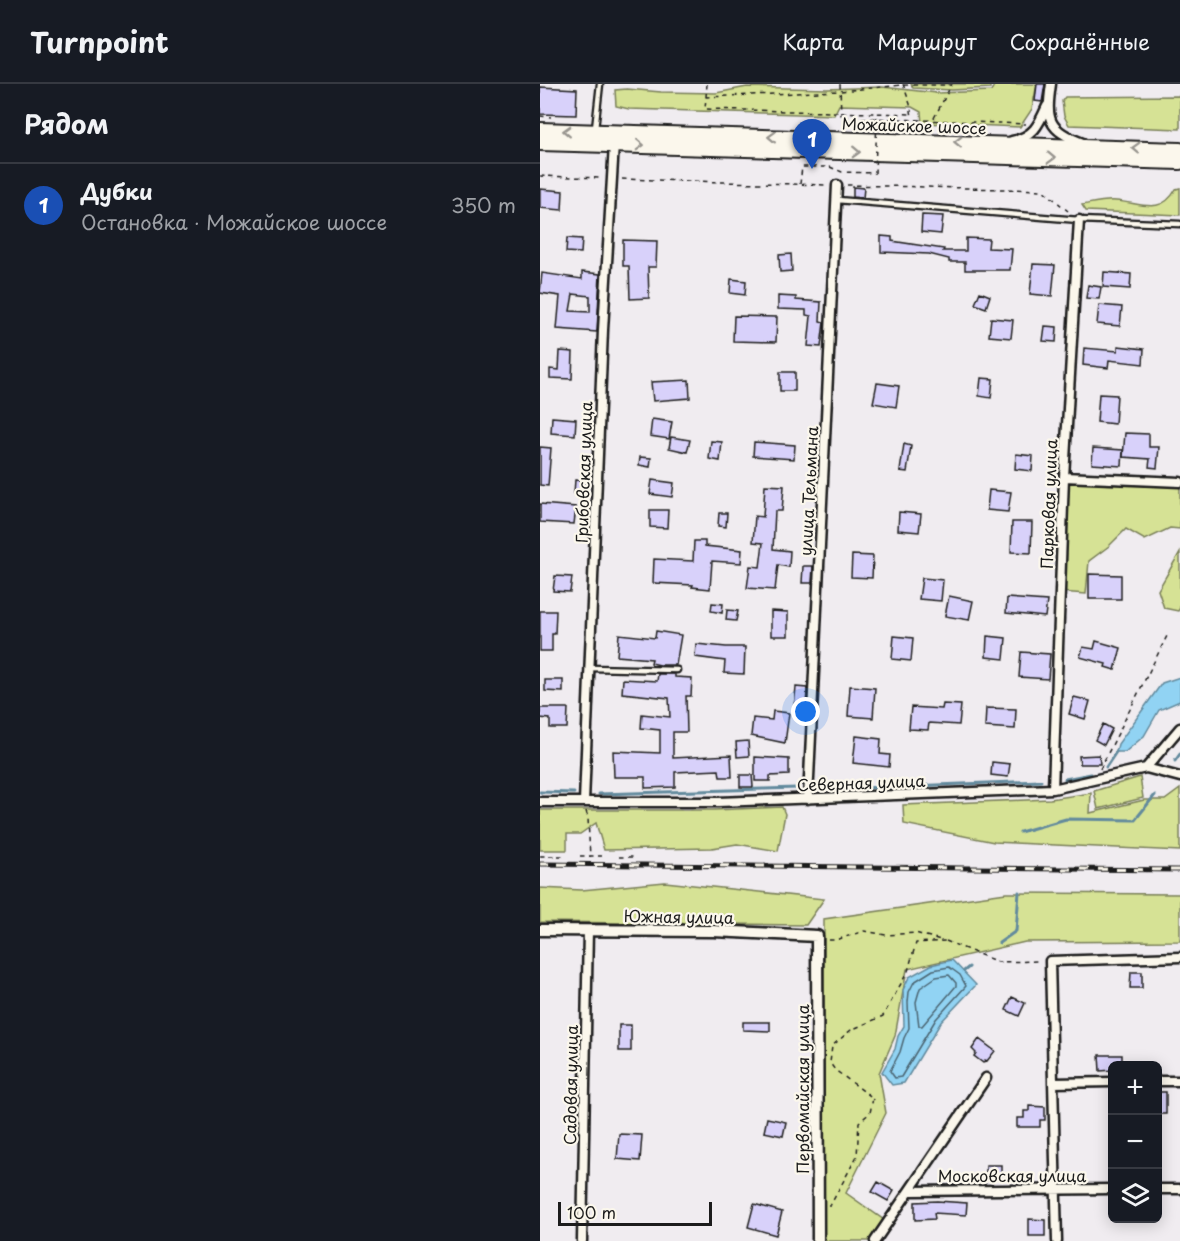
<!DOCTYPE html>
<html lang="ru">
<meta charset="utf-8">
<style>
:root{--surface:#171b24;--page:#20242c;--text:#f1f3f6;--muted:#9ea1a6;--line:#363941;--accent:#7c3aed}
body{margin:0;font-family:"Playpen Sans",sans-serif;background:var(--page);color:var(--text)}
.controls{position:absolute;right:18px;bottom:18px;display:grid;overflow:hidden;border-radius:9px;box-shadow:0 3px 15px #0003}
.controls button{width:54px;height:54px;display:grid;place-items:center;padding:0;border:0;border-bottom:2px solid var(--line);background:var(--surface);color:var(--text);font:30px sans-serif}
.scale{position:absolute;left:18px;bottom:15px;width:154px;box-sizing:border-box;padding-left:6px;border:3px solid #1c1c1c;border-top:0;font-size:16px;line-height:21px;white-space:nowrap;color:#1c1c1c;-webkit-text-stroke:4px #fbf7ec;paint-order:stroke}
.you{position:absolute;left:266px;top:628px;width:21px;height:21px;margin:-15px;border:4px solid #fff;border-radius:50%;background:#1a73e8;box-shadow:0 0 0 9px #1a73e833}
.badge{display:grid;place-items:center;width:39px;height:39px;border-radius:50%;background:var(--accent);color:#fff;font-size:20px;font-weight:700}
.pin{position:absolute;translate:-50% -50px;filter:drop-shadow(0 2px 3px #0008)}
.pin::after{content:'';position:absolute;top:32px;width:21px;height:18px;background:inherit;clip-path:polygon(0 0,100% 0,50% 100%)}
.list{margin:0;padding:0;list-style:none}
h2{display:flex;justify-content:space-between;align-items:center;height:78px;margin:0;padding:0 24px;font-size:26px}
h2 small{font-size:20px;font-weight:400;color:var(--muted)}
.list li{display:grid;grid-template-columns:39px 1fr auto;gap:18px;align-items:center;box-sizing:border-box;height:84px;padding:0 24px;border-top:2px solid var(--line)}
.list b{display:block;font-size:22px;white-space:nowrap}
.list p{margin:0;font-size:20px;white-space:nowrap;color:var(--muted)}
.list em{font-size:20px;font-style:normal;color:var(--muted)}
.icon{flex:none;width:33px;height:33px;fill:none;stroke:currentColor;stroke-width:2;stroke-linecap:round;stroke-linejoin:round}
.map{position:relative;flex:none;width:640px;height:1157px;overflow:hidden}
header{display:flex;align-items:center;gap:36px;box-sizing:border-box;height:84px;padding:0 30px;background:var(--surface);border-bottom:2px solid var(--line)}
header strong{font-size:28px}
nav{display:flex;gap:33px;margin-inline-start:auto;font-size:21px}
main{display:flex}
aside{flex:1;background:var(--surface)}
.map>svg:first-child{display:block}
</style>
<header>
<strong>Turnpoint</strong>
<nav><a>Карта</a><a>Маршрут</a><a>Сохранённые</a></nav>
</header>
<main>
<aside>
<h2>Рядом<small></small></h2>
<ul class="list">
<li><span class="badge" style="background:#1a4fb4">1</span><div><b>Дубки</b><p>Остановка · Можайское шоссе</p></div><em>350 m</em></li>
</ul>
</aside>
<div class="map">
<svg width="640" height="1157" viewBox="0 0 640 1157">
<rect width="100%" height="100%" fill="#f0ecf0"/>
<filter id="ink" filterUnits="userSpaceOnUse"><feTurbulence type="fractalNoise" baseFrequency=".0167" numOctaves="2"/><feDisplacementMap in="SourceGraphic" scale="12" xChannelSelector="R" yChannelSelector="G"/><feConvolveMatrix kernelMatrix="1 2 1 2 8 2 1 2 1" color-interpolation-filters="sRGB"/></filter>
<g filter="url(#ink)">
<path fill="#d6e295" stroke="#797f58" stroke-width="1.5" d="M 371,0 L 450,0 L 450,4 L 412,6 L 373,4 Z
M 455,0 L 497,0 L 492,25 L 480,43 L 382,39 L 381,28 L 372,23 L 299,21 L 294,31 L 89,25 L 76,22 L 75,6 L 87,5 L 121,8 L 176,9 L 207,3 L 287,5 L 342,3 L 397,9 L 451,7 Z
M 640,12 L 640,45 L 529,41 L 524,32 L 522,17 L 525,13 Z
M 640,104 L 640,131 L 546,127 L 542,121 C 553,119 565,116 576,117 C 601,119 621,132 636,105 Z
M 525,397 L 640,402 L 640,445 L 630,444 L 605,456 L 586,445 L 569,462 L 549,477 L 546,510 L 521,508 Z
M 640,468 L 640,524 L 638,527 L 624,524 L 618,506 Z
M 600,693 L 603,714 L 558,725 L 554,707 Z
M 640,705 L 640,767 L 454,758 L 364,740 L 363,721 L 510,715 L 551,709 L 550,729 L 604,716 L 625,716 Z
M 242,723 L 245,730 L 238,767 L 197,760 L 172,764 L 64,766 L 56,739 L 40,750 L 27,750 L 27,766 L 0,766 L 0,726 L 174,726 Z
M 125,798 L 284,815 L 266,841 L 0,838 L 0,804 L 42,806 Z
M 466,809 L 640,810 L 640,857 L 485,858 L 367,885 L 355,952 L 339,989 L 346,1029 L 306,1109 L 344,1136 L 329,1157 L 284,1157 L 284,835 Z"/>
<path fill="#91d3f3" stroke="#628a9d" stroke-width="1.5" d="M 640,593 L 640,617 L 619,626 L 604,652 L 585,668 L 576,668 L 578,660 L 622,599 Z
M 412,876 L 436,901 L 401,938 L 364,999 L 352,1001 L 342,988 L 355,965 L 358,952 L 364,942 L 363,906 L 369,893 L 391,881 Z"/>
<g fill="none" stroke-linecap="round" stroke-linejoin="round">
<path stroke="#4b6572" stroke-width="1.5" d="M 409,883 L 420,891 L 426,902 L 396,935 L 361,993 L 355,994 L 350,987 L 360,968 L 364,954 L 369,944 L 368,918 L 369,908 L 374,898 L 393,886 Z
M 409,891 L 416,899 L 416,902 L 382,942 L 379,942 L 376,918 L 380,904 L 396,893 Z"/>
<path stroke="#628a9d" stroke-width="3" d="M 635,677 L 640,670
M 566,683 L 576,668
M 525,695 L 551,690
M 295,705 L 501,697
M 0,708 L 34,709
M 59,710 L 258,704
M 480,748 L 526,735 L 595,736 L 615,711
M 459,859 L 476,847 L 479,808
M 424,887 L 429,883"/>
</g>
<path fill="#d8d1fa" stroke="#1c1c1c" stroke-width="1.5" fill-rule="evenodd" d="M 497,0 L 505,0 L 502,18 L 495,17 Z
M 0,3 L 37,5 L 36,31 L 0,30 Z
M 313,103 L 324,104 L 323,114 L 313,113 Z
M 0,105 L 23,107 L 22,126 L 0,124 Z
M 382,131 L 403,132 L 401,150 L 381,148 Z
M 341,152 L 352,153 L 352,157 L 404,165 L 403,167 L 426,167 L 426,154 L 449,155 L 448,164 L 472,165 L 470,186 L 425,186 L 425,178 L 409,178 L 409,175 L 389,170 L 341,168 Z
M 27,154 L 42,155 L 41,169 L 26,168 Z
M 83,156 L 117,157 L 116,183 L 108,183 L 109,214 L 90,215 L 89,182 L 83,182 Z
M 251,170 L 252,187 L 240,188 L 239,171 Z
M 493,180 L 515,181 L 512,212 L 490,210 Z
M 42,188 L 60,190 L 57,248 L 17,245 L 20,212 L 0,209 L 2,189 L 42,195 ZM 33,210 L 50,212 L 50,228 L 30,227 Z
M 564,188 L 591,190 L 590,205 L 563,203 Z
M 191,195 L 206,197 L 205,211 L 190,209 Z
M 548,201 L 561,203 L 559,215 L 546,214 Z
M 440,208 L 450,212 L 446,224 L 435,220 Z
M 238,212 L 256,213 L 256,216 L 281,218 L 280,237 L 284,238 L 281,263 L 268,262 L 271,232 L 266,231 L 266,226 L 238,225 Z
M 559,221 L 582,223 L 580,242 L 557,240 Z
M 194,232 L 237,233 L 236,258 L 193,257 Z
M 451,234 L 473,236 L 471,254 L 449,252 Z
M 505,242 L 517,243 L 516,258 L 503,257 Z
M 578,262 L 604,265 L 603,280 L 569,276 L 568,284 L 543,281 L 544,264 L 578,267 Z
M 20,267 L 33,268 L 32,295 L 10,294 L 10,285 L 19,286 Z
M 240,288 L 255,288 L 255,307 L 240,307 Z
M 441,294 L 453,295 L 451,314 L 439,312 Z
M 149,296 L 150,314 L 113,317 L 111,298 Z
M 337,299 L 359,302 L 356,323 L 333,319 Z
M 559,310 L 577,311 L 575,340 L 557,338 Z
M 12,333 L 36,335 L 35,351 L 11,349 Z
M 112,335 L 132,338 L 129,355 L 110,352 Z
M 585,349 L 609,350 L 609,363 L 619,363 L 617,384 L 609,383 L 610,375 L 583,373 Z
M 131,353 L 150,356 L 147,368 L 129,364 Z
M 171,357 L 182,358 L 180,377 L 169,375 Z
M 214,358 L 255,361 L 254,375 L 213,372 Z
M 364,360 L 371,362 L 367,388 L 360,387 Z
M 0,363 L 11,364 L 8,402 L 0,401 Z
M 553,364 L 583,366 L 582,382 L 552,380 Z
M 476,370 L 493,372 L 492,387 L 475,385 Z
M 100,373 L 111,374 L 110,383 L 99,381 Z
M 35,396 L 46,397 L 45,410 L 34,409 Z
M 112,396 L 134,399 L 132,413 L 110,410 Z
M 225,401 L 244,402 L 242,427 L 235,427 L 233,465 L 250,467 L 249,483 L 238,481 L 235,506 L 207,504 L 210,482 L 220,483 L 223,459 L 213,458 L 215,432 L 223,433 Z
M 449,406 L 471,408 L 468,428 L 447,426 Z
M 0,420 L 36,423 L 34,440 L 0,438 Z
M 110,426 L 128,426 L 127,444 L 110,443 Z
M 359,428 L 381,430 L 379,448 L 358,446 Z
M 179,429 L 187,429 L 186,443 L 178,442 Z
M 472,438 L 492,438 L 491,469 L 471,468 Z
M 154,457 L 165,457 L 165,462 L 202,466 L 201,479 L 172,477 L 170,505 L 152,503 L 153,501 L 113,499 L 114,475 L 153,477 Z
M 312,471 L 333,472 L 332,494 L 311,493 Z
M 263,482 L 273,482 L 272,499 L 262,499 Z
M 549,490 L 581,491 L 581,515 L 549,515 Z
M 15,492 L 32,493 L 30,508 L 13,507 Z
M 382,494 L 403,496 L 401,517 L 379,515 Z
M 409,512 L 433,517 L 429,536 L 405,532 Z
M 467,514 L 507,517 L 505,533 L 466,529 Z
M 172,519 L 183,520 L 182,529 L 171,527 Z
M 187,526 L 198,527 L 196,537 L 186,536 Z
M 0,527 L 16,527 L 15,550 L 12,550 L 12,567 L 0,567 Z
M 231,527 L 248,528 L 248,552 L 231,552 Z
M 116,547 L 141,551 L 136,581 L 120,581 L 111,579 L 112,575 L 77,572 L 79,550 L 115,554 Z
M 354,552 L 373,554 L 371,577 L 352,575 Z
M 447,552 L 466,554 L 464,575 L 446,573 Z
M 556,557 L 581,564 L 575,586 L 565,583 L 566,580 L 540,573 L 543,563 L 554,565 Z
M 156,560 L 186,563 L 205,563 L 204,590 L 184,589 L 185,577 L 155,573 Z
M 481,568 L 510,570 L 508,595 L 479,593 Z
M 118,590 L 135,590 L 135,593 L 152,594 L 151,612 L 146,612 L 147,648 L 133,648 L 133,674 L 191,671 L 192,693 L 180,693 L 179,686 L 135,688 L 135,703 L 105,704 L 105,693 L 74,693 L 73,667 L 120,669 L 120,646 L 101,644 L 102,630 L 130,633 L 129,614 L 82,609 L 83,595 L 117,597 Z
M 5,596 L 23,596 L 23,608 L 5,607 Z
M 310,602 L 335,604 L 333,634 L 308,632 Z
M 256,603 L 267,604 L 266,624 L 254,623 Z
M 534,613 L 550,617 L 545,635 L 529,630 Z
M 403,620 L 421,621 L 419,641 L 389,639 L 388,646 L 369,645 L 371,623 L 402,625 Z
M 0,624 L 28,624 L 27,644 L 10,644 L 10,635 L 0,634 Z
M 446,624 L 476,625 L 475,645 L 445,643 Z
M 233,627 L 249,629 L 245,659 L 211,652 L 213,634 L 232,636 Z
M 563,640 L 572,645 L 564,661 L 555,656 Z
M 316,652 L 341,655 L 340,670 L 350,671 L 349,683 L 313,679 Z
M 208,657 L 209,672 L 197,673 L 196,658 Z
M 559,671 L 560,680 L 540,680 L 539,672 Z
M 215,673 L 249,675 L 249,691 L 230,692 L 230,697 L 215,697 Z
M 452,678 L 470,680 L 468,693 L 451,691 Z
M 200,691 L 212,691 L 213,703 L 200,703 Z
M 591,888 L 602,888 L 602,904 L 590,904 Z
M 472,913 L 485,919 L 479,932 L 466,926 Z
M 203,938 L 230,938 L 230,947 L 203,946 Z
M 79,941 L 91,941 L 91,967 L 79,967 Z
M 439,955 L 455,967 L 447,977 L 445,976 L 443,979 L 434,972 L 436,969 L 432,965 Z
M 559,971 L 582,971 L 582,981 L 573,981 L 573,986 L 560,987 Z
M 618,1008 L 626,1008 L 626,1030 L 618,1030 Z
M 489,1022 L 505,1023 L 505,1036 L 500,1036 L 500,1043 L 477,1043 L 477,1034 L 484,1034 L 484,1027 L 489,1027 Z
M 227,1034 L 246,1038 L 243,1052 L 224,1048 Z
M 79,1050 L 102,1051 L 100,1077 L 77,1075 Z
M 446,1081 L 461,1081 L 461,1092 L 446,1092 Z
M 338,1098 L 354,1107 L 348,1117 L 332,1108 Z
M 397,1117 L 427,1119 L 426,1131 L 394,1129 L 395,1135 L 375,1136 L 375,1118 Z
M 214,1120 L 242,1128 L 236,1151 L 208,1143 Z
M 489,1135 L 505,1136 L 505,1152 L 489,1152 Z"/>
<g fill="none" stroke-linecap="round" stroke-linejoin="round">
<g stroke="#1c1c1c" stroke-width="9">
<path id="service" d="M 55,45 L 60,0
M 297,116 L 539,136 L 640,140
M 50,584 L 137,586"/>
</g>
<g stroke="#1c1c1c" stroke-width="13">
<path id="minor" d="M 511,0 C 506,35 507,46 543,59
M 472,57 C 494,53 499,40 507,22
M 524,393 L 640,398
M 606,684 L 640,644
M 513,705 L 524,393 L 539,136
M 268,715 L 297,101
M 0,718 L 178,718 L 513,705 L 606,684 L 640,693
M 44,718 L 63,246 L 74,60
M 618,997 L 640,997
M 513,999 L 572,998
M 618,1105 L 640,1105
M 371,1107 L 572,1105
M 42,1157 L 48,846
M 335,1157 L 446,994
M 517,1157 L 510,877 L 640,873"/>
</g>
<g stroke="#1c1c1c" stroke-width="15">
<path id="tertiary" d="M 0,846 L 173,847 L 277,852 L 278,1157"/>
</g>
<g stroke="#1c1c1c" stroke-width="18">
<path id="primary" d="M 0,46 L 640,66
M 0,59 L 640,78"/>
</g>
<path stroke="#1c1c1c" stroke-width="1.5" stroke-dasharray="4.5 4.5" stroke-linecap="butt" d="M 167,0 L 165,25 L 372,30
M 300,0 L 301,33 L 486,40
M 363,0 L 370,20 L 372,33
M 166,13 L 300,7 L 363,1 L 411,1
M 0,32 L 11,33
M 394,34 L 412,0
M 0,92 L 62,94
M 82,95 L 287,101
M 260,100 L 262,83 L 290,83 L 302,88 L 335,89
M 307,101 L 503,106 L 528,127
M 560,685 L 628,550
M 46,727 L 48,734 L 50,773
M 0,772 L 24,772
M 40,772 L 62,772
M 79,773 L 94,773
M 289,856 L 296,856 L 324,847 L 346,851 L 375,849 L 401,856
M 406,857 L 458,878 L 499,877
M 288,1122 L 290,1122 L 317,1072 L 319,1038 L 330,1029 L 333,1014 L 295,986 L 290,979 L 292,962 L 311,946 L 343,932 L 368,887 L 376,859 L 405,857"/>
<use href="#service" stroke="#fbf7ec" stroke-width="4.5"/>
<use href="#minor" stroke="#fbf7ec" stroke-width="8"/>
<use href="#tertiary" stroke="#fbf7ec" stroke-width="10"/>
<use href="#primary" stroke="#fbf7ec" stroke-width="14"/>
<g stroke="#1c1c1c" stroke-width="5">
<path id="rail" d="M 0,780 L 640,786"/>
</g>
<use href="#rail" stroke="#fbf7ec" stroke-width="3" stroke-dasharray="9" stroke-linecap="butt"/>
<path stroke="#1c1c1c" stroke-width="1.5" stroke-dasharray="4.5 4.5" stroke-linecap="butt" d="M 335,89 L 337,33"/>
</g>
<defs><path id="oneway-chevron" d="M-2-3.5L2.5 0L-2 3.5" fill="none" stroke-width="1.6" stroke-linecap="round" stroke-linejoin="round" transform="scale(1.5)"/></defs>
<g stroke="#97948e">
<use href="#oneway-chevron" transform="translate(27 47) rotate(-178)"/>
<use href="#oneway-chevron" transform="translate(232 53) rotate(-178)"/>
<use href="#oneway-chevron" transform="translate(418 58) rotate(-178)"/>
<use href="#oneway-chevron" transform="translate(100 61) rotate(2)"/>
<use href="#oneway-chevron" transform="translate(596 64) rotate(-178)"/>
<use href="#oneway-chevron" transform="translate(316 68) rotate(2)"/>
<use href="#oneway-chevron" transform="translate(511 74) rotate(2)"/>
</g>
</g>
<g text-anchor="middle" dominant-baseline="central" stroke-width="4.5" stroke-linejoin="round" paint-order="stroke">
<g font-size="16" fill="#1c1c1c" stroke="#fbf7ec">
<text transform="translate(374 41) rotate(2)">Можайское шоссе</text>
<text transform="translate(43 388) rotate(-88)">Грибовская улица</text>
<text transform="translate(268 407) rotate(-87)">улица Тельмана</text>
<text transform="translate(508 420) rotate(-88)">Парковая улица</text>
<text transform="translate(321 698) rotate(-2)">Северная улица</text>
<text transform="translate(139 832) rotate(1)">Южная улица</text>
<text transform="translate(30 1001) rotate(-89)">Садовая улица</text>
<text transform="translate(262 1005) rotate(-90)">Первомайская улица</text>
<text x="472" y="1091">Московская улица</text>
</g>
</g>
</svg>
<div class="controls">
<button>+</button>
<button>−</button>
<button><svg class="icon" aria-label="layers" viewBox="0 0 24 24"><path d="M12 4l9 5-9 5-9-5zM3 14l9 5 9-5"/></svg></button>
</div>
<div class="scale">100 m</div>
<div class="you"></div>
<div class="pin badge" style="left:272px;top:85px;background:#1a4fb4">1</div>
</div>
</main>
